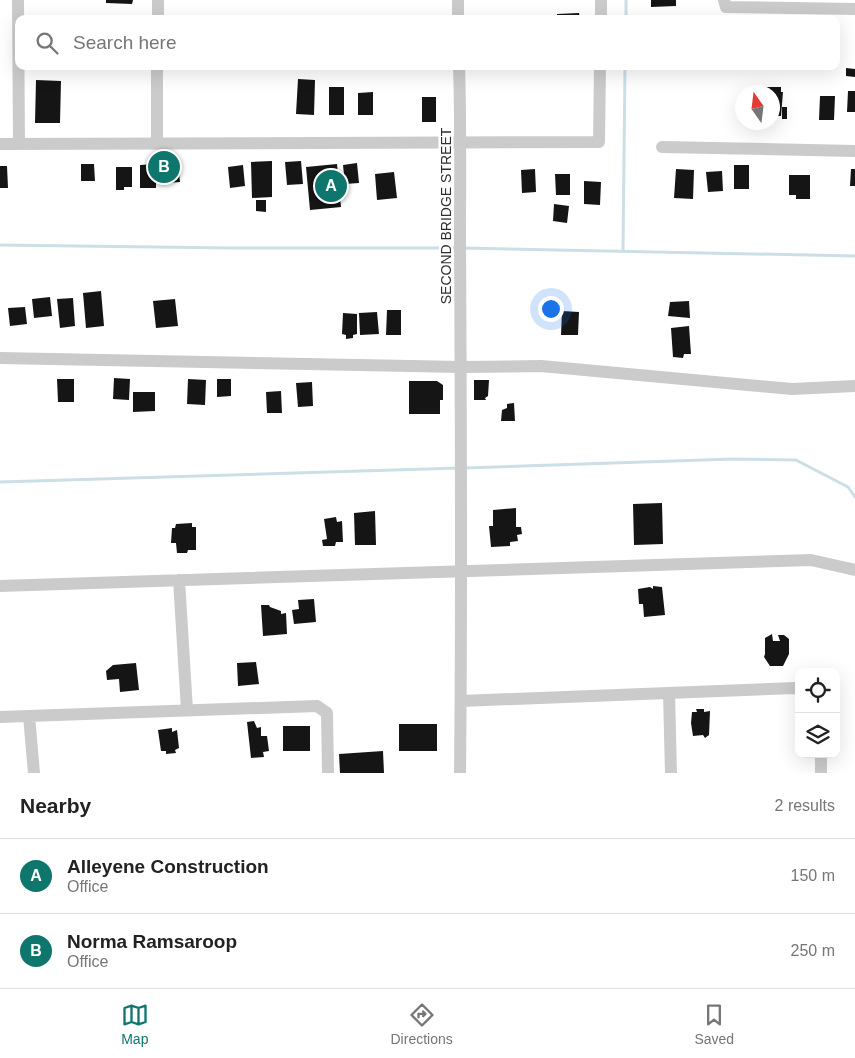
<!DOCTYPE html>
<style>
:root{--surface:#fff;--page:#f2f2f2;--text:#222;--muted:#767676;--line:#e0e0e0;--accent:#0f766e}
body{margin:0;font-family:Helvetica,sans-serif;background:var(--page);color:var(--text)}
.controls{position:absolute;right:15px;bottom:15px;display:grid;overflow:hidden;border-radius:10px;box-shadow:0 5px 20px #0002}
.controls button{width:45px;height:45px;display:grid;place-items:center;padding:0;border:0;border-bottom:1px solid var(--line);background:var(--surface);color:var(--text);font:25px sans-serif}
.compass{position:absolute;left:735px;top:85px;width:45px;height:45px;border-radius:50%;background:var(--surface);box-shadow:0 5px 20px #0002;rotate:346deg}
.you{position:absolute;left:550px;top:308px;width:18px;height:18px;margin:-12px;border:4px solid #fff;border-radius:50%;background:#1a73e8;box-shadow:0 0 0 8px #1a73e833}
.badge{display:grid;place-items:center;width:32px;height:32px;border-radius:50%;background:var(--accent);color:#fff;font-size:16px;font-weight:700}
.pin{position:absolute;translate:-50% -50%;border:2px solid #fff;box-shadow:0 1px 5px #0006}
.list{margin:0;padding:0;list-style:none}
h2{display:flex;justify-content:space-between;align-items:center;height:65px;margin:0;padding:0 20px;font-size:21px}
h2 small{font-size:16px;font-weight:400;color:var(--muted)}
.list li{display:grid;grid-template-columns:32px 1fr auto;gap:15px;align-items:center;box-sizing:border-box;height:75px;padding:0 20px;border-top:1px solid var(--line)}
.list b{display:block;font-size:19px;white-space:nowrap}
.list p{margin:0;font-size:16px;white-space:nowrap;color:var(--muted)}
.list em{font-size:16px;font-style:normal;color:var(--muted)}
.icon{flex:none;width:28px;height:28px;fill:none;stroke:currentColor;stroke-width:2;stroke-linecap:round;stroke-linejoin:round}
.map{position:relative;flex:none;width:855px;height:773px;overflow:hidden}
.search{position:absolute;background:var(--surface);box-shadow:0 5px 20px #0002;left:15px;right:15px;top:15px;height:55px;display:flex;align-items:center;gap:12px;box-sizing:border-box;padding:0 18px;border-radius:10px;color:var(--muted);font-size:19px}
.sheet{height:215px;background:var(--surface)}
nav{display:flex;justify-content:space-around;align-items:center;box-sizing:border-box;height:70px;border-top:1px solid var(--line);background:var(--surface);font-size:14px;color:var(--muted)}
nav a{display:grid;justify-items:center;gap:2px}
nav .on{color:var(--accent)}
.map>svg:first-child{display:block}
</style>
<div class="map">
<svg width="855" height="773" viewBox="0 0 855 773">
<rect width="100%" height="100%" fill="#fff"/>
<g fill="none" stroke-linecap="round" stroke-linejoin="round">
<path stroke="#ccdfe7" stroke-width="3" d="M 626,19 L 626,0
M 0,245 L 230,248 L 457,248
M 463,248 L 855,256
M 623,250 L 625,66
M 465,468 L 733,459 L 796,460 L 848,487 L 855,497
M 0,482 L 459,468"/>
</g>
<path fill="#151515" d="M 106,0 L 133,0 L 132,4 L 106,3 Z
M 651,0 L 676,0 L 676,6 L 651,7 Z
M 579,13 L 580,19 L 557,19 L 557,14 Z
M 72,15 L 72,19 L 45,19 L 45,16 Z
M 846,68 L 855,69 L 855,77 L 846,76 Z
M 298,79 L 315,80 L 314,115 L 296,114 Z
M 36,80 L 61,81 L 60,123 L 35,123 Z
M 329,87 L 344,87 L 344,115 L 329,115 Z
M 763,87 L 781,87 L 781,92 L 783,92 L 781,116 L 772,116 L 772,92 L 763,92 Z
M 848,91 L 855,91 L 855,112 L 847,112 Z
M 373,92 L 373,115 L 358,115 L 358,93 Z
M 820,96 L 835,96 L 834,120 L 819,120 Z
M 422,97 L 436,97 L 436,122 L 422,122 Z
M 782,107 L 787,107 L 787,119 L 782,119 Z
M 272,161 L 272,197 L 252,198 L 251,162 Z
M 301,161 L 303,184 L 287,185 L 285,162 Z
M 178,163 L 180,182 L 168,183 L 166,164 Z
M 357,163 L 359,183 L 345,184 L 343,165 Z
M 81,164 L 94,164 L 95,181 L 81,181 Z
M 156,164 L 156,188 L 140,188 L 140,165 Z
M 337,164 L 341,207 L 310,210 L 306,167 Z
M 243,165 L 245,186 L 230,188 L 228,167 Z
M 734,165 L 749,165 L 749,189 L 734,189 Z
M 0,166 L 7,166 L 8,188 L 0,188 Z
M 116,167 L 132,167 L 132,187 L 124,187 L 124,190 L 116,190 Z
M 535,169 L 536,192 L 522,193 L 521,170 Z
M 676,169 L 694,170 L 693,199 L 674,198 Z
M 851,169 L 855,169 L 855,186 L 850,186 Z
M 722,171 L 723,191 L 708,192 L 706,172 Z
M 394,172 L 397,198 L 377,200 L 375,174 Z
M 555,174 L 570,174 L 570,195 L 556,195 Z
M 789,175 L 810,175 L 810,199 L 796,199 L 796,195 L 789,195 Z
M 584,181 L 601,182 L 600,205 L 584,204 Z
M 256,200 L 266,200 L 266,212 L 256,211 Z
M 554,204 L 569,206 L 567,223 L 553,221 Z
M 101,291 L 104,326 L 86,328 L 83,293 Z
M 50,297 L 52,316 L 34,318 L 32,299 Z
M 73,298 L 75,326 L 60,328 L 57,299 Z
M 175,299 L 178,326 L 156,328 L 153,301 Z
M 689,301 L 690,318 L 668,316 L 670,302 Z
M 25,307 L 27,324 L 10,326 L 8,308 Z
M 387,310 L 401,310 L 401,335 L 386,335 Z
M 562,311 L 579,312 L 578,335 L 561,335 Z
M 377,312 L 379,334 L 360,335 L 359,313 Z
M 343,313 L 357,314 L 357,334 L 353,335 L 353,338 L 346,339 L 346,335 L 342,334 Z
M 689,326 L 691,354 L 684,354 L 683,358 L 673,357 L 671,328 Z
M 114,378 L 130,379 L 129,400 L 113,399 Z
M 57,379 L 74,379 L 74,402 L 58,402 Z
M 188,379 L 206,380 L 205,405 L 187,404 Z
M 217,379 L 231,379 L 231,396 L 217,397 Z
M 474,380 L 489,380 L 488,396 L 485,398 L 486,400 L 474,400 Z
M 409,381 L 437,381 L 443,385 L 443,400 L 440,400 L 440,414 L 409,414 Z
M 312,382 L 313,406 L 298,407 L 296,383 Z
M 281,391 L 282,413 L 267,413 L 266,392 Z
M 133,392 L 155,392 L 155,411 L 133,412 Z
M 514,403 L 515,421 L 501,421 L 502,410 L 507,408 L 507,404 Z
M 662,503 L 663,544 L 634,545 L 633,504 Z
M 516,508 L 516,527 L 521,527 L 522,534 L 517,535 L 518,541 L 510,542 L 510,546 L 491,547 L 489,526 L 493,526 L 493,510 Z
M 375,511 L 376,545 L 355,545 L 354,513 Z
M 336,517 L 337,522 L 342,521 L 343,542 L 336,542 L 335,546 L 323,546 L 322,540 L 327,539 L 324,519 Z
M 192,523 L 192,527 L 196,527 L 196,550 L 188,550 L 187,553 L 177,553 L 176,543 L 171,543 L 172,528 L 175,528 L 176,524 Z
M 653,586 L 662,587 L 665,615 L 644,617 L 643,604 L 639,604 L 638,589 L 650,587 L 653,589 Z
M 314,599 L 316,622 L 294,624 L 292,610 L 299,609 L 298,600 Z
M 261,605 L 269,605 L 270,607 L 281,611 L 281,614 L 286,613 L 287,634 L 263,636 Z
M 772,634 L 773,641 L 780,641 L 778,635 L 784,635 L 789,639 L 789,654 L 783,666 L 770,666 L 764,657 L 765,654 L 765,638 Z
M 256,662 L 259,684 L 238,686 L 237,663 Z
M 136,663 L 139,690 L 120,692 L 119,679 L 107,680 L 106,671 L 113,665 Z
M 696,709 L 704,709 L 704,712 L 710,711 L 709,735 L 705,738 L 703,735 L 693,736 L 691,723 L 692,712 L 697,712 Z
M 254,721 L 257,728 L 261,727 L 261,736 L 267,736 L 269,751 L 263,752 L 264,757 L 251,758 L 247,722 Z
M 399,724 L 437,724 L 437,751 L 399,751 Z
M 283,726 L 310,726 L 310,751 L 283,751 Z
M 172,728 L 172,732 L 177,730 L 179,748 L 175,750 L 176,753 L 166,754 L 166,751 L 161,751 L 158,730 Z
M 383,751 L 384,773 L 340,773 L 339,754 Z"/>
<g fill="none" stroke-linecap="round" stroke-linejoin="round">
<path stroke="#cbcbcb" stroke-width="12" d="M 18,0 L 19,144
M 458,0 L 458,19
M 724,0 L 726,7 L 855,9
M 158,19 L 158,0
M 601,19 L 601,0
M 459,66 C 461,124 460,182 460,240 C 461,418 462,595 460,773
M 0,144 L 599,142 L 600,66
M 157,144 L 157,66
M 662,147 L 855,151
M 0,358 L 461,367 L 541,366 L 792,389 L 855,386
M 179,580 L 187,710
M 0,586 L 811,560 L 855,570
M 669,693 L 671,773
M 461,701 L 795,688 L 799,690
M 29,716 L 34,773
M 0,717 L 317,706 L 327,713 L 328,773
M 821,773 L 821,754"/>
</g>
<g text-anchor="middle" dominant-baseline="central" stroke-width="5" stroke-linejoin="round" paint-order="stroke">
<g font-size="14" fill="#2e2e2e" stroke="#fff">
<text transform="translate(446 216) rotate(-90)">SECOND BRIDGE STREET</text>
</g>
</g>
</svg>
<div class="controls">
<button><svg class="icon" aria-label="locate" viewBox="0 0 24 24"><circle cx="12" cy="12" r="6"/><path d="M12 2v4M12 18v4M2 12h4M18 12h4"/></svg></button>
<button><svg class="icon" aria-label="layers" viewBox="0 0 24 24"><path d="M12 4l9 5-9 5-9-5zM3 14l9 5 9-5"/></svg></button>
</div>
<svg class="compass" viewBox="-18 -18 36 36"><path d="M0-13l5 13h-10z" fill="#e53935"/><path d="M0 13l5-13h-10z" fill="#767676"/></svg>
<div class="you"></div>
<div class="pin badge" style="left:331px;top:186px">A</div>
<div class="pin badge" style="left:164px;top:167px">B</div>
<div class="search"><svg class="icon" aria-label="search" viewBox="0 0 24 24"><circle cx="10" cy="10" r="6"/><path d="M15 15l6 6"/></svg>Search here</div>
</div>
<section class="sheet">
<h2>Nearby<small>2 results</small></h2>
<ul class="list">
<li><span class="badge">A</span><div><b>Alleyene Construction</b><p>Office</p></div><em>150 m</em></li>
<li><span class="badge">B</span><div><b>Norma Ramsaroop</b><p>Office</p></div><em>250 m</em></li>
</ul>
</section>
<nav>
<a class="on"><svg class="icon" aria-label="map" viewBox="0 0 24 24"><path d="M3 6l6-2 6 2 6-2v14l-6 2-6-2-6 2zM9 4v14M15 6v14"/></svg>Map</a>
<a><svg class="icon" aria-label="directions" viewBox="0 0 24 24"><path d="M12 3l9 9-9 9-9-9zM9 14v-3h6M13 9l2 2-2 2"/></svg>Directions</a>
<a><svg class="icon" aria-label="saved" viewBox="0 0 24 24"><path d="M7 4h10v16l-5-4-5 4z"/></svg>Saved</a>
</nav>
